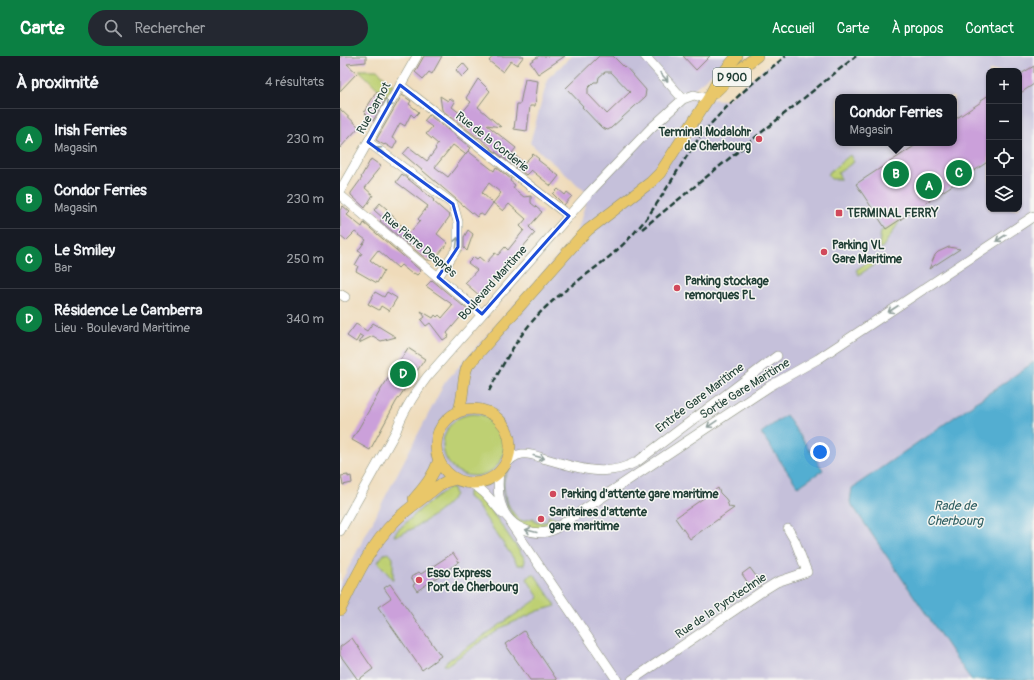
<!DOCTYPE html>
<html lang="fr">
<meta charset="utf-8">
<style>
:root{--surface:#171b24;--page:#242831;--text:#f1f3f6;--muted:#9ea1a6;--line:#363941;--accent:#0b8043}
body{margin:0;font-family:Pangolin,sans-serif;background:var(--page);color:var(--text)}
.controls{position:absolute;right:12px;top:12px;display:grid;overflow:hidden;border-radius:8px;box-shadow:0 1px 3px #0004}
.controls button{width:36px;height:36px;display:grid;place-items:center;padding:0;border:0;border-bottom:1px solid var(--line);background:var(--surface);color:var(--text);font:20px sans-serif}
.you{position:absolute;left:480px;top:396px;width:14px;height:14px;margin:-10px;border:3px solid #fff;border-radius:50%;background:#1a73e8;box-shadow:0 0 0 6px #1a73e833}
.badge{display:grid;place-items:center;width:26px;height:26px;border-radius:50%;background:var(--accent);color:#fff;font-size:13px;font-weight:700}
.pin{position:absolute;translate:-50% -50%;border:2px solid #fff;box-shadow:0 1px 4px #0006}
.popup{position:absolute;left:495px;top:38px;width:122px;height:52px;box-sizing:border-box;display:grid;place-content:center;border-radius:8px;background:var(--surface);filter:drop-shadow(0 1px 3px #0005);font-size:13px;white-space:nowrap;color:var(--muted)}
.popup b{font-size:15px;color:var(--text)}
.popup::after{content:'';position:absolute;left:50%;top:100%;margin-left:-8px;border:8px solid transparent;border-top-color:var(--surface)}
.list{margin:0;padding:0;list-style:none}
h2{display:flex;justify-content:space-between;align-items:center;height:52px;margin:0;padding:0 16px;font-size:17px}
h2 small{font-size:13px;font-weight:400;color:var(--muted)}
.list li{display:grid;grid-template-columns:26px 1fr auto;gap:12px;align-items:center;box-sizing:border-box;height:60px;padding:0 16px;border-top:1px solid var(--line)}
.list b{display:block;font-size:15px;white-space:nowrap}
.list p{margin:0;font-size:13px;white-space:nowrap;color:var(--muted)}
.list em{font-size:13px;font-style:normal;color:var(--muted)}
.icon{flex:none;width:22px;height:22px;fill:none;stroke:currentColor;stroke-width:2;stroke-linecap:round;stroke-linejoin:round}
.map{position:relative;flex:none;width:694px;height:624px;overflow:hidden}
header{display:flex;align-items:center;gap:24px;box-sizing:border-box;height:56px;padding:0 20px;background:var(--accent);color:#fff}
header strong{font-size:19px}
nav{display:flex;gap:22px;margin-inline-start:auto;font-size:14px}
.search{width:280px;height:36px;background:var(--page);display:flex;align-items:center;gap:10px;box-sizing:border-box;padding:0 14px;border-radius:22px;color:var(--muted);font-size:15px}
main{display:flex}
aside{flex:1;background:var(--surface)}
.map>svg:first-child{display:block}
</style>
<header>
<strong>Carte</strong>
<div class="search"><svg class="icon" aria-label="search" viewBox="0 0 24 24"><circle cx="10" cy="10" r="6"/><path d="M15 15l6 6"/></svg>Rechercher</div>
<nav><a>Accueil</a><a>Carte</a><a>À propos</a><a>Contact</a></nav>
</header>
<main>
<aside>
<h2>À proximité<small>4 résultats</small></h2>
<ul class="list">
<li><span class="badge">A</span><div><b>Irish Ferries</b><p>Magasin</p></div><em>230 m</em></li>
<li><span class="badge">B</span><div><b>Condor Ferries</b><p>Magasin</p></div><em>230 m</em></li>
<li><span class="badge">C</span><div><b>Le Smiley</b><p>Bar</p></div><em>250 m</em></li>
<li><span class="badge">D</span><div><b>Résidence Le Camberra</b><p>Lieu · Boulevard Maritime</p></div><em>340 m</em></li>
</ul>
</aside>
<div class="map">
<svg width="694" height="624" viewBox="0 0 694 624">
<rect width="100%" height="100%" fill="#f6f6f2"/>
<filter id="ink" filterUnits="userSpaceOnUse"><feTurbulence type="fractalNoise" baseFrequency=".025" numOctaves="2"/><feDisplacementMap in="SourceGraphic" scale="8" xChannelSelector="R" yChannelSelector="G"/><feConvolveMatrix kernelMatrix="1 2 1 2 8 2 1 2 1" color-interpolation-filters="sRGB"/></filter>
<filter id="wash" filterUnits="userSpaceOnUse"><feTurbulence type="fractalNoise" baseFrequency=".012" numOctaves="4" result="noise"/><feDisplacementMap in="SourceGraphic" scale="16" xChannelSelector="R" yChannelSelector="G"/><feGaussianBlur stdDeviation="0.9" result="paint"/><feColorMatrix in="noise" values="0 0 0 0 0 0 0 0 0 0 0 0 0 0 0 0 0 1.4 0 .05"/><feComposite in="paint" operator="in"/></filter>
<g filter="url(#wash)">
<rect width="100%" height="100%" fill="#efdbba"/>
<path fill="#c5c0da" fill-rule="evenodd" d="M 232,0 L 393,0 L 343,42 L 386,44 L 440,0 L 694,0 L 694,306 L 512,433 L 510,446 L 631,624 L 0,624 L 0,528 L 105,326 L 236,180 L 248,138 L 190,87 L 208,22 ZM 649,15 L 679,15 L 679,153 L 649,153 ZM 498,41 L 614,41 L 614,87 L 498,87 Z"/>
<path fill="#bed073" stroke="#6e8654" d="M 19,14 L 37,14 L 53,29 L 46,41 Z
M 510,99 L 514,106 L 498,117 L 501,123 L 491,123 L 487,118 Z
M 562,162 L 542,192 L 540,192 L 539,189 L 541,175 Z
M 529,205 L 538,206 L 519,219 L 516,214 Z
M103 389a31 31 0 1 1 62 0a31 31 0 1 1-62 0Z
M 170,412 C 168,414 166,417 165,420 C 160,435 169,457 182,465 L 194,462 L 195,466 L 208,466 L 208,460 L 217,462 L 222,466 C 194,481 172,471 164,441 C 161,429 162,421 170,412 Z
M 109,432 L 113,433 L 115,438 C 109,452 68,478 54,480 L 56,476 L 82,452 Z
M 130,434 L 138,439 L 146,447 L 185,503 L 185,505 L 184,509 L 178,509 L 136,448 L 128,441 L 128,436 Z
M 49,497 L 53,502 L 53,524 L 38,506 L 44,498 Z
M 193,518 L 195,519 L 216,550 L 198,555 L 163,571 L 107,609 L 104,609 L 106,606 L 199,542 L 187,523 L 190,519 Z"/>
<path fill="#53aed1" stroke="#397682" d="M 694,306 L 694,624 L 631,624 L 510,446 L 512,432 Z
M 446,359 L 483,414 L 458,431 L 421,377 Z"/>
<g id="blocks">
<path fill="#cba0da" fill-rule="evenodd" d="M 0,0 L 26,0 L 26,6 L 7,8 L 17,17 L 0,35 Z
M 84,0 L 102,0 L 92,18 L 89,16 L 83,23 L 75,16 Z
M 153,0 L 184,0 L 177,9 L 171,5 L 163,16 L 149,5 Z
M 199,0 L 225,0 L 198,18 L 190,6 Z
M 259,0 L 273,0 L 284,11 L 285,10 L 306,34 L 305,41 L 271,72 L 268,74 L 262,72 L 242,51 L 243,50 L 226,32 ZM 265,16 L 271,16 L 290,36 L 267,58 L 248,38 L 248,32 L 254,26 L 258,26 L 259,21 Z
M 343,0 L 370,0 L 356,14 Z
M 123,7 L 129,14 L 122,21 L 116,14 Z
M 694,10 L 694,28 L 679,38 L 679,19 Z
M 138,23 L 150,35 L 138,51 L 161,71 L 147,69 L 176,92 L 172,97 L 184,107 L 193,98 L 199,103 L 198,104 L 219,120 L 211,130 L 191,114 L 186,119 L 153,94 L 139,81 L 138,82 L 102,54 L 100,40 L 108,45 L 110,42 L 115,46 L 112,51 L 121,58 L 131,46 L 126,42 Z
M 185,23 L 198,25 L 195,50 L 190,50 L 187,75 L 174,73 L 177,48 L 180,48 Z
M 37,35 L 46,43 L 33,65 L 24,56 Z
M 62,39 L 71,45 L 69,48 L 79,56 L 74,61 L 71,58 L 65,70 L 60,67 L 52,82 L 57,85 L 53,93 L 45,88 L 44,89 L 36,84 Z
M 649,39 L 649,105 L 546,173 L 516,128 L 579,87 L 614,87 L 614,64 L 641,46 L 641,44 Z
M 0,53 L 19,71 L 0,92 Z
M 89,59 L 131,92 L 125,98 L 113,89 L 95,111 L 108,121 L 128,95 L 154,115 L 156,111 L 171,123 L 170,125 L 175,129 L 173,132 L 184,141 L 191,140 L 191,147 L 202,156 L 189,171 L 195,177 L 140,240 L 125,227 L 137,214 L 128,207 L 134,201 L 137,203 L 139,201 L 146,207 L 155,197 L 158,199 L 165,191 L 168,194 L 184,174 L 180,170 L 186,163 L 169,148 L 163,155 L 153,147 L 161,137 L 149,127 L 142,137 L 153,147 L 144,160 L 140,157 L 137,161 L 63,98 L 69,91 L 87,105 L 96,93 L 95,92 L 98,88 L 86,78 L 92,71 L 84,65 Z
M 31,103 L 41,110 L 32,121 L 33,122 L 25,132 L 33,139 L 25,152 L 11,139 L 11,137 L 22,122 L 21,121 Z
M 62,118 L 94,144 L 93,145 L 110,160 L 97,178 L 108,187 L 94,204 L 87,204 L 40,165 L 43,162 L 34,154 L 40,147 L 47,153 L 46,154 L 55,162 L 56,165 L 70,176 L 80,165 L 78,163 L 88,150 L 56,126 Z
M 218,133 L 225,139 L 227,136 L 232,140 L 224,149 L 213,138 Z
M 3,150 L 10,156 L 7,159 L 22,171 L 24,167 L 81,215 L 77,219 L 74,217 L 72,218 L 61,209 L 58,212 L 38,194 L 30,204 L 44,215 L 37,227 L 16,215 L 18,210 L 15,209 L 22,197 L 18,195 L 26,184 L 15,176 L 6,185 L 0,180 L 0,154 Z
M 128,174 L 133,178 L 127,195 L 124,192 L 124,181 Z
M 609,191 L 620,193 L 589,213 L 595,199 L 598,196 Z
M 92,224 L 129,255 L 126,259 L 124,257 L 107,277 L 109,280 L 103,284 L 90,267 L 86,270 L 81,264 L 85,261 L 81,255 L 93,262 L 95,259 L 97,261 L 99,259 L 102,262 L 113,249 L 86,230 Z
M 35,236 L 44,241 L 47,236 L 57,242 L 49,255 L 41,250 L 39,254 L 28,248 Z
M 33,267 L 56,281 L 41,285 L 33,280 L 19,287 L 23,281 L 20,279 L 16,286 L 7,280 L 16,268 L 27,275 Z
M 68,292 L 85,303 L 56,346 L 30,394 L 12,384 L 40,335 Z
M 8,419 L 8,421 L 11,420 L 12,427 L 3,429 L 1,420 Z
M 378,432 L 380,437 L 386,443 L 389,451 L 394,452 L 350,483 L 335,462 Z
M 113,497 L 119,506 L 77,535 L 73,529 L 75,528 L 71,521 L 79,516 L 81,518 Z
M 410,512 L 419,524 L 410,530 L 402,518 Z
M 50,528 L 101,600 L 82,614 L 38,551 L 51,542 L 44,532 Z
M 184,575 L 217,624 L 190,624 L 165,588 Z
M 12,582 L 33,613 L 18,624 L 0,599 L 0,591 Z"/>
</g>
</g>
<g filter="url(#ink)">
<use href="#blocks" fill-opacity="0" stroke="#878c77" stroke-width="1"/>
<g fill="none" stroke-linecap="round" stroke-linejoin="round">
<g stroke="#878c77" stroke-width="10">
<path id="minor" d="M 305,0 L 343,43
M 60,29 L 229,160
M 28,86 L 113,148 L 118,166 L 118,191 L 98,221
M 0,135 L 77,0
M 0,139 L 142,258
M 0,238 L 5,241
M 165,410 C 169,404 175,399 182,398 C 190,397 199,401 206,403 C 239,412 266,423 298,405 L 437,300
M 159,416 C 156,441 160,465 186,474 C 195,478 203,478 213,474 L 430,330 L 478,303 L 694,160
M 130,427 C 144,433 153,447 163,458
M 171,468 L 277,624
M 0,475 L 56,375 C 63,355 75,337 87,321 L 248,138 L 310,73 L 343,43 L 354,39 L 368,43
M 292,624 L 424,534 L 437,526 L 467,516 L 455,485 L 448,473"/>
</g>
<g stroke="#878c77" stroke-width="12">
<path id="major" d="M 374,37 L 394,18 L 417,0
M96 390a37 37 0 1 1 74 0a37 37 0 1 1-74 0Z
M 118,356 C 125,341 121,323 128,309 L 239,183 L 248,174 L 311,126 L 320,117 L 368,43 L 379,22 L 397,0
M 74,443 C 85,430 93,421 99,404
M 0,554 C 15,523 30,490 55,465 C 68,452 84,442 98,430 L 105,426 L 116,423"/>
</g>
<use href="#minor" stroke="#fff" stroke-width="9"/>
<use href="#major" stroke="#e9c769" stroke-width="11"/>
<path stroke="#1f3d34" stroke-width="2.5" stroke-dasharray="6 3" stroke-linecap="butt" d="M 302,173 L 516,0
M 149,335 C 165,304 181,274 207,250 C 235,224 270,205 295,176 C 321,147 337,112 360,81 C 384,50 416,24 446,0"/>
</g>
<defs><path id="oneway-shaft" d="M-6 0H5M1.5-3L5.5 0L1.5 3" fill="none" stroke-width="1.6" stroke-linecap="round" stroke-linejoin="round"/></defs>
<g stroke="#8f9e9a">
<use href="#oneway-shaft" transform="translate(324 21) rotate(48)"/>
<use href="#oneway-shaft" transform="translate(51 46) rotate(119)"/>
<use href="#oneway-shaft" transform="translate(41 95) rotate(-144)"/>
<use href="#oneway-shaft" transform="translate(661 182) rotate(147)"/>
<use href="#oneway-shaft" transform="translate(117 187) rotate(-82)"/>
<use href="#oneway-shaft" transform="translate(553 253) rotate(147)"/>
<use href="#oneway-shaft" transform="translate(372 368) rotate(146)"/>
<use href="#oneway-shaft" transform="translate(199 401) rotate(15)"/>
<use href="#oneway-shaft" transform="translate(191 475) rotate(-166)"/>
</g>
</g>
<path fill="none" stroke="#1d4ed8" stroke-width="3" stroke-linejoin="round" d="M 60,29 L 229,160 L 142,258 L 98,221 L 118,191 L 118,166 L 113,148 L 28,86 Z"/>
<g fill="#d1495b" stroke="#f6f6f2" stroke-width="1.5">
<circle cx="419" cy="83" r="4"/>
<rect x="495" y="153" width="8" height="8" rx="2"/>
<circle cx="484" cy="196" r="4"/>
<circle cx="337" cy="232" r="4"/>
<circle cx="213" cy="438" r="4"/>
<circle cx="201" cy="463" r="4"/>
<circle cx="79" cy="524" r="4"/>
</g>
<g text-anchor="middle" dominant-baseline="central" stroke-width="3" stroke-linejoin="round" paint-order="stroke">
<rect fill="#f6f6f2" stroke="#60746d" stroke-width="1" x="373" y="12" width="38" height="18" rx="3"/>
<g font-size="11" font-weight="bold" fill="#1f3d34">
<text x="392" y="21">D 900</text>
</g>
<g font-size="12" fill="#1f3d34" stroke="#f6f6f2">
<text transform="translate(34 52) rotate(-61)">Rue Carnot</text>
<text transform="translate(152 86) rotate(38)">Rue de la Corderie</text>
<text transform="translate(79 189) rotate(40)">Rue Pierre Desprès</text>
<text transform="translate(153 227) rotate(-48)">Boulevard Maritime</text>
<text transform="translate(405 333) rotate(-32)">Sortie Gare Maritime</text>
<text transform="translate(360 342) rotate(-37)">Entrée Gare Maritime</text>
<text transform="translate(381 550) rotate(-34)">Rue de la Pyrotechnie</text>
</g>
<g font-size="12" font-weight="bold" fill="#1f3d34" stroke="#f6f6f2" text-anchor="start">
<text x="411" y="76" text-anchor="end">Terminal Modalohr<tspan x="411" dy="14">de Cherbourg</tspan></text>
<text x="507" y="157">TERMINAL FERRY</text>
<text x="492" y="189">Parking VL<tspan x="492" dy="14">Gare Maritime</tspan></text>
<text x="345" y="225">Parking stockage<tspan x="345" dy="14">remorques PL</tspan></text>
<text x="221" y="438">Parking d'attente gare maritime</text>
<text x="209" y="456">Sanitaires d'attente<tspan x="209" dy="14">gare maritime</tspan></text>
<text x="87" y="517">Esso Express<tspan x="87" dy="14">Port de Cherbourg</tspan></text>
</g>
<g font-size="13" font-style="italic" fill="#2f5f63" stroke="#f6f6f2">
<text x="615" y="450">Rade de<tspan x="615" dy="15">Cherbourg</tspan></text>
</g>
</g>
</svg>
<div class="controls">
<button>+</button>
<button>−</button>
<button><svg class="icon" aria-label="locate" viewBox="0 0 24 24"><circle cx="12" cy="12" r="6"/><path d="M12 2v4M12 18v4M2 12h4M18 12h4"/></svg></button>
<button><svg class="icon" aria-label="layers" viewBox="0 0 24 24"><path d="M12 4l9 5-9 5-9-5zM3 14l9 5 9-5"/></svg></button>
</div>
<div class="you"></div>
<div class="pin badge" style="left:589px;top:130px">A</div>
<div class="pin badge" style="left:556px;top:118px">B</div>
<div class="popup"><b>Condor Ferries</b>Magasin</div>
<div class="pin badge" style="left:619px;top:117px">C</div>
<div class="pin badge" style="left:63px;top:318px">D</div>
</div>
</main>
